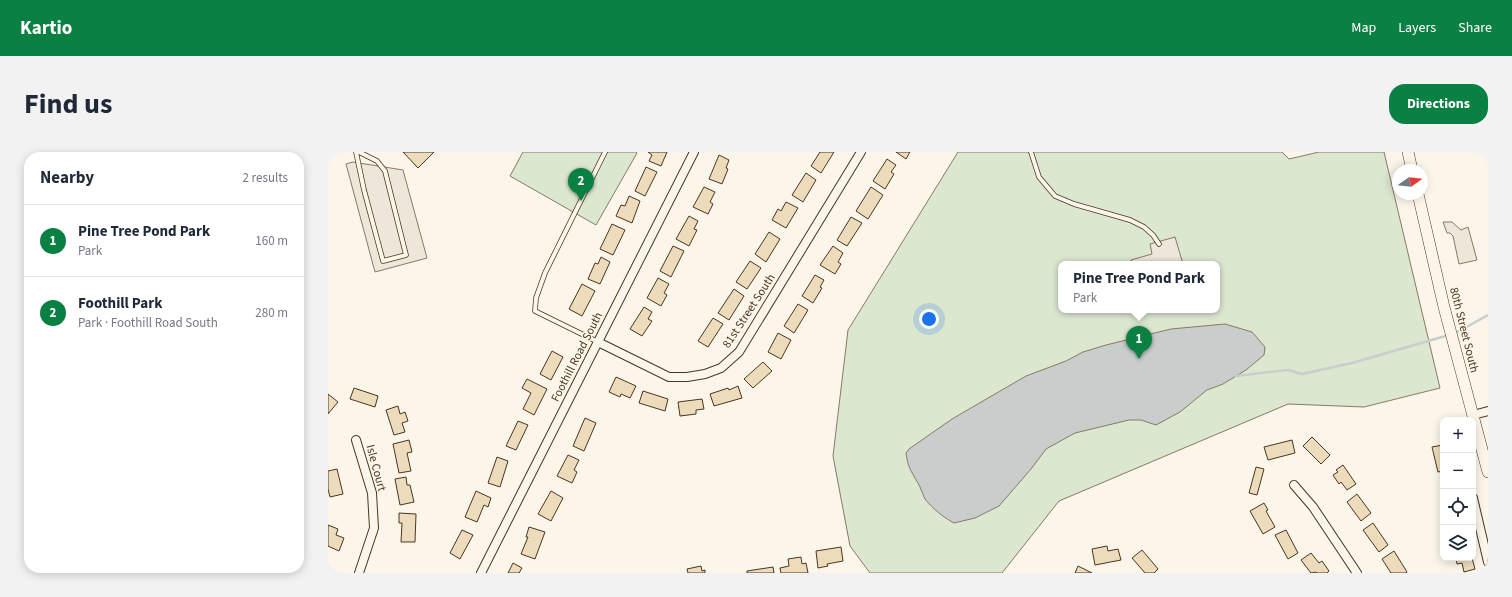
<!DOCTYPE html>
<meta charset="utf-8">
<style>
:root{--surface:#fff;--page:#f2f2f3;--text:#1f2937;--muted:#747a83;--line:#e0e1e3;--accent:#0b8043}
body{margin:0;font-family:"Source Sans 3",sans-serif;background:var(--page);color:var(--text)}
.controls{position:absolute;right:12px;bottom:12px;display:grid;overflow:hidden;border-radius:8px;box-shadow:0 2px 10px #0003}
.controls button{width:36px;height:36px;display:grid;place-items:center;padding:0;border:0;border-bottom:1px solid var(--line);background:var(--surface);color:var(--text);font:20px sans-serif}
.compass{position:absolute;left:1064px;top:12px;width:36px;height:36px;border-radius:50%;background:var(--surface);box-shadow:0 2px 10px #0003;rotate:76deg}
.you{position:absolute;left:601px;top:167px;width:14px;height:14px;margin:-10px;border:3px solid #fff;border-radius:50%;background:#1a73e8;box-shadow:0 0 0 6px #1a73e833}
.badge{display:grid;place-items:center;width:26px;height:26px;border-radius:50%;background:var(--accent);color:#fff;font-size:13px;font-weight:700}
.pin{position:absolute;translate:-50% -33px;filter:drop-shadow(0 1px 2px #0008)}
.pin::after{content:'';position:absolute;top:21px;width:14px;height:12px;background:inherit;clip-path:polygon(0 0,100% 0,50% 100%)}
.popup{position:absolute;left:730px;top:109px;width:162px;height:52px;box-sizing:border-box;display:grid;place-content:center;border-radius:8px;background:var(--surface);filter:drop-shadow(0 1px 3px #0005);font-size:13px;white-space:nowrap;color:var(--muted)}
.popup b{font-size:15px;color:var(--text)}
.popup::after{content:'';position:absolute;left:50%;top:100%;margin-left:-8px;border:8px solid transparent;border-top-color:var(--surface)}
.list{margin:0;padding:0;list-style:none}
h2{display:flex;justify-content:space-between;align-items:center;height:52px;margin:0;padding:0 16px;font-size:17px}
h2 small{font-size:13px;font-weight:400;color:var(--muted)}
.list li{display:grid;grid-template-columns:26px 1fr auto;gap:12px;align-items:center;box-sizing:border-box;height:72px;padding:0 16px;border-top:1px solid var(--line)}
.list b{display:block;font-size:15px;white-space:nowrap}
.list p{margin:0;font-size:13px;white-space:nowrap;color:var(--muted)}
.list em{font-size:13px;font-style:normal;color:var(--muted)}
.icon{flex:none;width:22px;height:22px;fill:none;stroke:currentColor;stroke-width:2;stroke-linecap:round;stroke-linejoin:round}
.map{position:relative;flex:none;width:1160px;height:421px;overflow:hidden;border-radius:16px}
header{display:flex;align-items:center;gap:24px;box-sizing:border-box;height:56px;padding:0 20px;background:var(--accent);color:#fff}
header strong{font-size:19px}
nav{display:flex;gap:22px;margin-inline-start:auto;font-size:14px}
.intro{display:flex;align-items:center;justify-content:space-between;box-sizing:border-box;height:96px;padding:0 24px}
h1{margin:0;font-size:28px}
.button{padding:10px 18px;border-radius:16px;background:var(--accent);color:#fff;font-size:14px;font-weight:700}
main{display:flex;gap:24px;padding:0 24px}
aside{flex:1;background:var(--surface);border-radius:16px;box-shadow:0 2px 10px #0003}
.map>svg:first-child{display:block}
</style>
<header>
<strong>Kartio</strong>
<nav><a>Map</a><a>Layers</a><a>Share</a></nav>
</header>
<div class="intro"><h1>Find us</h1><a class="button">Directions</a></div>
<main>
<aside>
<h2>Nearby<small>2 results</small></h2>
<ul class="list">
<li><span class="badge">1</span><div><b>Pine Tree Pond Park</b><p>Park</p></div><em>160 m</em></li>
<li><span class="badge">2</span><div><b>Foothill Park</b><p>Park · Foothill Road South</p></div><em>280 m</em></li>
</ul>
</aside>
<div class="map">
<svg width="1160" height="421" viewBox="0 0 1160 421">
<rect width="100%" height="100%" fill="#fbf6e9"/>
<path fill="#dce7d0" stroke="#887966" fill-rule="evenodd" d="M 195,0 L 308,0 L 309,1 L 268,73 L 182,24 Z
M 630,0 L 954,0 L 961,7 L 991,0 L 1056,0 L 1112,236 L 1036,255 L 960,252 L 731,349 L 674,421 L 542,421 L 522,394 L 505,304 L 520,178 ZM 733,112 L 889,112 L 889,158 L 733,158 Z"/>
<path fill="#ede7d9" stroke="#887966" d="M 25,10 L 75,18 L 99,106 L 47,120 L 18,12 Z
M 1115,70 L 1124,70 L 1133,78 L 1140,75 L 1149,108 L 1131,112 L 1125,84 L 1122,81 L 1119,81 Z
M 847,85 L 855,112 L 804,112 L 803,108 L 824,102 L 822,92 Z"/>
<path fill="#c9cecd" stroke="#887966" d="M 897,172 L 924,180 L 937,195 L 936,203 L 918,218 L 895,232 L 879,238 L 852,260 L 828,273 L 813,268 L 801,268 L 747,281 L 718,297 L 703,317 L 671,354 L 647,366 L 626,371 C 615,365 605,357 597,347 C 595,343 594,339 592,335 C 585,321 580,318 578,301 L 581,297 L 624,267 L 698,224 L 738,209 L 755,200 L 778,193 L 843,177 Z"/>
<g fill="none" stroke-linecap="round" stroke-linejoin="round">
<path stroke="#c9cecd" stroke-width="2.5" d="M 1126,182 L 1160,163
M 908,224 L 960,218 L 974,222 L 1024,211 L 1121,183"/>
</g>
<path fill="#ecdcbc" stroke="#4a3520" d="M 75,0 L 106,0 L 90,16 Z
M 320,0 L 339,0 L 333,14 L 321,9 L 324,3 Z
M 492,0 L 506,0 L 493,21 L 483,14 Z
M 568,0 L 582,0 L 578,7 Z
M 391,3 L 401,8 L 398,16 L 400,17 L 394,32 L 381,27 Z
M 559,7 L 568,13 L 563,20 L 566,22 L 557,37 L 545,29 Z
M 318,15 L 329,20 L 317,44 L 307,39 Z
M 478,21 L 488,28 L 475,50 L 464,43 Z
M 376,35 L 387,40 L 382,50 L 385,52 L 380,62 L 365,55 Z
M 543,35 L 555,43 L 540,67 L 528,59 Z
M 301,44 L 312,49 L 304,71 L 288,64 L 293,53 L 297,54 Z
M 458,50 L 470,56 L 458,76 L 444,68 L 450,57 L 453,59 Z
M 361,64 L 370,69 L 366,77 L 369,78 L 361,94 L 348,87 Z
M 523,65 L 534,71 L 519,94 L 509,88 Z
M 284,72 L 297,78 L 285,103 L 272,97 Z
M 441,80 L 452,87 L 438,110 L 427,102 Z
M 345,94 L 356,99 L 343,125 L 332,119 Z
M 505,94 L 515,101 L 510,110 L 513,112 L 507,122 L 492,113 Z
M 273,105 L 282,110 L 272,132 L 260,127 L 267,111 L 270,112 Z
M 422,109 L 433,116 L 419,137 L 408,130 Z
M 487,123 L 496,128 L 492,135 L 494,136 L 485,151 L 474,144 Z
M 330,126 L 341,132 L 336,141 L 339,143 L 333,154 L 319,146 Z
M 254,132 L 267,139 L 254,164 L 241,157 Z
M 406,137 L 416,144 L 401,168 L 390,161 Z
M 470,152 L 480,158 L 466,181 L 456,174 Z
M 316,155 L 324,160 L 320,167 L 324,169 L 314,184 L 302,177 Z
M 385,166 L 395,172 L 380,195 L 370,189 Z
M 450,181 L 463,188 L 453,207 L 440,200 Z
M 224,199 L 235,205 L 223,228 L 212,222 Z
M 435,210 L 444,219 L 425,236 L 416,227 Z
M 288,225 L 308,234 L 302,246 L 293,242 L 292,245 L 281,240 Z
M 199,227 L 219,237 L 206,263 L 195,257 L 203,241 L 194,236 Z
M 410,234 L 414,246 L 386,254 L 382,242 L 400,236 L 401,238 Z
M 26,236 L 50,244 L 47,255 L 22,247 Z
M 315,239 L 340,247 L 337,259 L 311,251 Z
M 0,242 L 10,250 L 0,262 Z
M 374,247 L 376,257 L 368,258 L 368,262 L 352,264 L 350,250 Z
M 70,254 L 72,262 L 77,260 L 80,269 L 74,271 L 77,280 L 66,283 L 58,258 Z
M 257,266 L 268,271 L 256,299 L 245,294 Z
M 190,269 L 200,273 L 188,298 L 178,294 Z
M 984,285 L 1002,303 L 993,312 L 975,294 Z
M 81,288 L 84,300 L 79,301 L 83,319 L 71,321 L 65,292 Z
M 964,288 L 967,301 L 940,308 L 936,295 Z
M 1115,293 L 1115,319 L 1110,320 L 1104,295 Z
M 240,303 L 251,308 L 246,318 L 249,320 L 244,331 L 229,324 Z
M 169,305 L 180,309 L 172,335 L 160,331 Z
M 1015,313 L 1028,332 L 1019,338 L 1013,330 L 1011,332 L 1005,323 L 1010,320 L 1008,318 Z
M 928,315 L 936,317 L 929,343 L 921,341 Z
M 9,317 L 15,342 L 2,345 L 0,337 L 0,319 Z
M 78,325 L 79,333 L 82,333 L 86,350 L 72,353 L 67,327 Z
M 148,339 L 163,346 L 160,355 L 156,353 L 149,370 L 137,365 Z
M 223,339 L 235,346 L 223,369 L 210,362 Z
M 1029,342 L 1043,361 L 1033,369 L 1019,350 Z
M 936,351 L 940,358 L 938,359 L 947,375 L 935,382 L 922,359 Z
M 71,361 L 88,362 L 87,390 L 73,390 L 74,371 L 71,371 Z
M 1045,371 L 1060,393 L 1051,400 L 1035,378 Z
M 0,373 L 10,377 L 8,383 L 16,386 L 11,399 L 0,394 Z
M 201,375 L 217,380 L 207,407 L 193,402 L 200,385 L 198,385 Z
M 134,378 L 145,383 L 132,407 L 122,401 Z
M 958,378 L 970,401 L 960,407 L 947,383 Z
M 779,394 L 780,399 L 790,397 L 793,408 L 767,413 L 764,397 Z
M 513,395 L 515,409 L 499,412 L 500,414 L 490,416 L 488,399 Z
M 814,398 L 830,417 L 826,421 L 817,421 L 804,406 Z
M 1066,399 L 1079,420 L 1078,421 L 1063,421 L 1054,407 Z
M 983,401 L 991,411 L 994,409 L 1001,419 L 999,421 L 989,421 L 988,420 L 983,421 L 973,408 Z
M 473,405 L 474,412 L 478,411 L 480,421 L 453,421 L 452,416 L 461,414 L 460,407 Z
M 1128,406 L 1144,406 L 1147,417 L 1136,420 L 1134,411 L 1129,412 Z
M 185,411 L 194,416 L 191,421 L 180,421 Z
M 373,414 L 374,419 L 377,418 L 377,421 L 360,421 L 359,417 Z
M 750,414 L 764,421 L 747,421 Z
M 445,415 L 446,421 L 419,421 L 419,419 Z"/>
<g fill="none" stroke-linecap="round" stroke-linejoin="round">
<g stroke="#4a3520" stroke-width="5.5">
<path id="service" d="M 28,0 L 36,38 L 55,109 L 78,103 L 57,19 L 49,9 L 31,0
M 703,0 L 711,25 L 727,44 L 746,52 L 802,68 L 816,75 L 825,83 L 831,92
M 270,190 L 207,159 L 208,146 L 217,121 L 277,0"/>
</g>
<g stroke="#4a3520" stroke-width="10">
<path id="minor" d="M 270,190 L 341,225 L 359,225 L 377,222 L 393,216 L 411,200 L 533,0
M 1145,263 L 1160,259
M 28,288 L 44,341 L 46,376 L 31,421
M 966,333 L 985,355 L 1029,421
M 1145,346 L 1160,410
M 153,421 L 366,0"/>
</g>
<g stroke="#4a3520" stroke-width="12">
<path id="secondary" d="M 1080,0 L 1084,18
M 1090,42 L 1116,155 L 1160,320"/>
</g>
<use href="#service" stroke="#fbf6e9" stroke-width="4"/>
<use href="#minor" stroke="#fbf6e9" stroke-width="8"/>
<use href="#secondary" stroke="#fbf6e9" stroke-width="11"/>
</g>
<g text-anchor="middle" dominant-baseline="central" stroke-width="3" stroke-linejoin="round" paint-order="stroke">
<g font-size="12" fill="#4a3520" stroke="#fbf6e9">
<text transform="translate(421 159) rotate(-57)">81st Street South</text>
<text transform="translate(1136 178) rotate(76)">80th Street South</text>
<text transform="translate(249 205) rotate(-63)">Foothill Road South</text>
<text transform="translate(48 316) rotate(75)">Isle Court</text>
</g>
</g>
</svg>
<div class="controls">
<button>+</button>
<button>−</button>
<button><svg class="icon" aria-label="locate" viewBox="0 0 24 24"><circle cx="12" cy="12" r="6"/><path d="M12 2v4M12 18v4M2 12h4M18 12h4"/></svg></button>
<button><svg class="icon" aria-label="layers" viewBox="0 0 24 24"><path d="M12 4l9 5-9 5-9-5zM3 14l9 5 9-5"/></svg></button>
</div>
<svg class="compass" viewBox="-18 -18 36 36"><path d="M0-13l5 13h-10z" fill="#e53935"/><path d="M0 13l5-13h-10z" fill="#747a83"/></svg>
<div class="you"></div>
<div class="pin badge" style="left:811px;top:207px">1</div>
<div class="popup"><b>Pine Tree Pond Park</b>Park</div>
<div class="pin badge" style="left:253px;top:49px">2</div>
</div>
</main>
